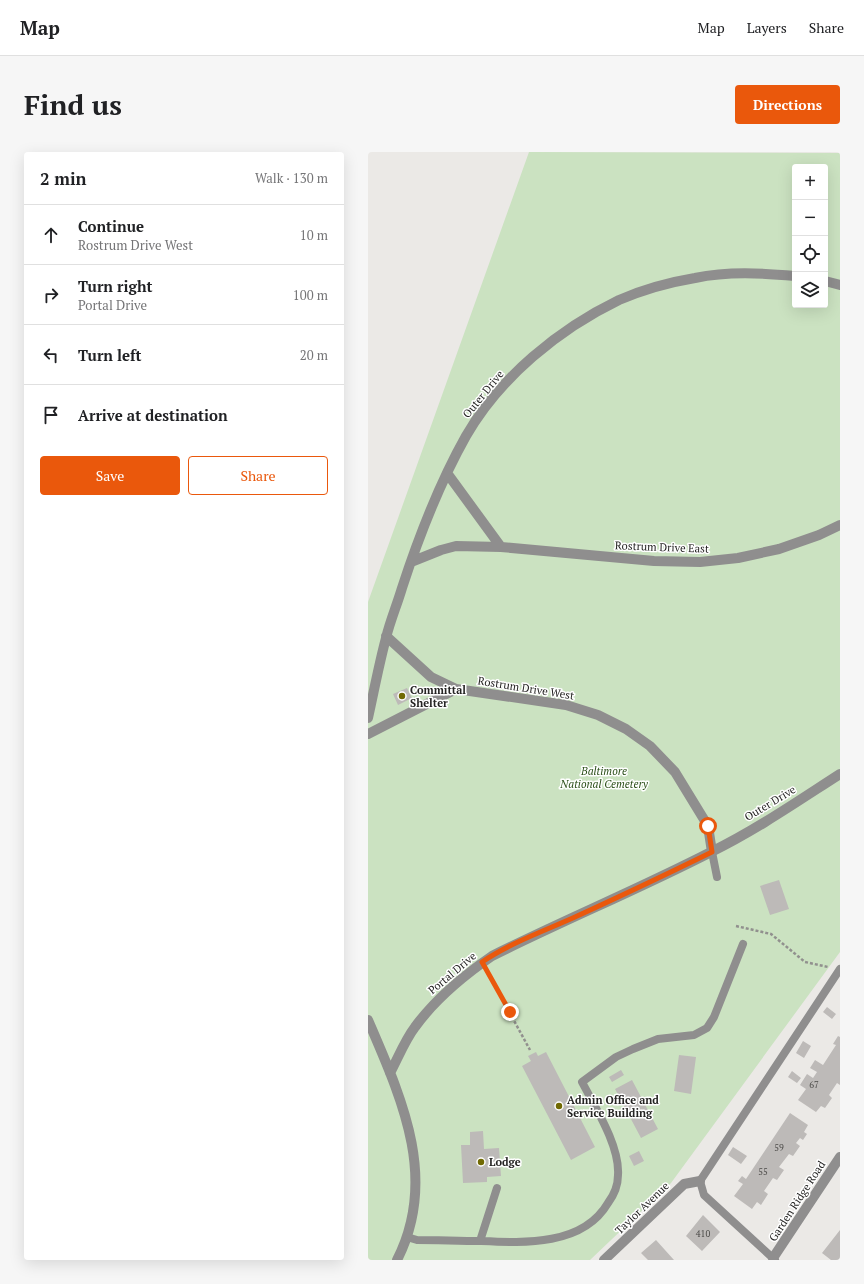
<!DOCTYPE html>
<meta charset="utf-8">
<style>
:root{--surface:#fff;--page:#f6f6f6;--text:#202124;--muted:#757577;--line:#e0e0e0;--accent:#ea580c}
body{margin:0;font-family:"PT Serif",serif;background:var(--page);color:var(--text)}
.controls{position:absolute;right:12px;top:12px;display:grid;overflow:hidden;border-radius:4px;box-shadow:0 4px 16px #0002}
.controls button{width:36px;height:36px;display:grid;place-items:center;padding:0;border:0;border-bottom:1px solid var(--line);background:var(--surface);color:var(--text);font:20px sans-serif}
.stop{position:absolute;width:12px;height:12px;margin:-9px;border:3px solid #ea580c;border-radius:50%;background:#fff}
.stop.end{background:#ea580c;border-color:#fff;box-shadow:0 1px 4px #0008}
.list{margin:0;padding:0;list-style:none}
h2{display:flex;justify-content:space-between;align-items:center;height:52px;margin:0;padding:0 16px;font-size:17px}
h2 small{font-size:13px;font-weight:400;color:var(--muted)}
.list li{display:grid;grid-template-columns:26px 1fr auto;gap:12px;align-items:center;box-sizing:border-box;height:60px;padding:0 16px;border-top:1px solid var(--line)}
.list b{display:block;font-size:15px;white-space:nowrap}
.list p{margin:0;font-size:13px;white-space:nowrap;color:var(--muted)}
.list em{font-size:13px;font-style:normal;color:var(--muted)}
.actions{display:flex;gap:8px;padding:12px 16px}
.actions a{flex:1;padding:9px 0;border:1px solid var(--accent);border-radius:4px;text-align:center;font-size:14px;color:var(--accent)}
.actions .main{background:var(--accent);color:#fff}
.icon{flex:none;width:22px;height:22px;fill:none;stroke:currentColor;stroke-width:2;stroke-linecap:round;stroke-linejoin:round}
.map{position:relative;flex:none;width:472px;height:1108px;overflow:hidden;border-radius:4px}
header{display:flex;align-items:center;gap:24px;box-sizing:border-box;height:56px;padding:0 20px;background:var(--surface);border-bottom:1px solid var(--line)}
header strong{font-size:19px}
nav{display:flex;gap:22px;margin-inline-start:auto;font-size:14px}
.intro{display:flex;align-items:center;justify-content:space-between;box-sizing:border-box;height:96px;padding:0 24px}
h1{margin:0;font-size:28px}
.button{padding:10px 18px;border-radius:4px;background:var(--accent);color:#fff;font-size:14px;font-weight:700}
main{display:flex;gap:24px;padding:0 24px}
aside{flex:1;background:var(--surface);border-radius:4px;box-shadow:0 4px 16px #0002}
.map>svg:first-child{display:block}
</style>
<header>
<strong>Map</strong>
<nav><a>Map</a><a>Layers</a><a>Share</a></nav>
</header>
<div class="intro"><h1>Find us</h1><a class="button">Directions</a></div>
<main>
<aside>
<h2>2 min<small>Walk · 130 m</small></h2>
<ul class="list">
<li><svg class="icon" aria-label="ahead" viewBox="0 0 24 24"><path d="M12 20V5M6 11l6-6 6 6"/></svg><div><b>Continue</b><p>Rostrum Drive West</p></div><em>10 m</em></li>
<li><svg class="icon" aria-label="right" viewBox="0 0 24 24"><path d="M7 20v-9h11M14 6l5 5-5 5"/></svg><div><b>Turn right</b><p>Portal Drive</p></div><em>100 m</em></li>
<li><svg class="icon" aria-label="left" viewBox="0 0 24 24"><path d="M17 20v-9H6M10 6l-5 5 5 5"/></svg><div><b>Turn left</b></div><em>20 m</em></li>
<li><svg class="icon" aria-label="arrive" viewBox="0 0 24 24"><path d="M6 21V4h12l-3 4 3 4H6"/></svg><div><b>Arrive at destination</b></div></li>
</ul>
<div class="actions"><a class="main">Save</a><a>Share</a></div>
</aside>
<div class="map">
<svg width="472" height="1108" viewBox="0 0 472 1108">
<rect width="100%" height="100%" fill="#ebe9e6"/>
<path fill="#cbe2c1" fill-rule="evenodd" d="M 161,0 L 472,1 L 472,800 L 303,1031 L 222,1108 L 0,1108 L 0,450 ZM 427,15 L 457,15 L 457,153 L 427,153 Z"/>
<path fill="#bdbab8" d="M 39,536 L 44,546 L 30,553 L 25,542 Z
M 411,728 L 421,757 L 402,763 L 392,734 Z
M 459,855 L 468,862 L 464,867 L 455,860 Z
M 470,884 L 472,885 L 472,933 L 469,931 L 461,943 L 464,946 L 457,956 L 453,954 L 448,960 L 430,948 L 438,937 L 432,933 L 439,922 L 445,926 L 449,920 L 442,916 L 447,908 L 455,913 L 468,893 L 465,892 Z
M 435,889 L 443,894 L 436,906 L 428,901 Z
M 168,900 L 170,904 L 178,900 L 227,995 L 203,1008 L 154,914 L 163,909 L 160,904 Z
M 311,903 L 328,905 L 323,942 L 306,939 Z
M 253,918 L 256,923 L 244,930 L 241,925 Z
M 424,919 L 433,926 L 429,931 L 420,925 Z
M 264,928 L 290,977 L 273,986 L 247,937 Z
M 422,961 L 440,973 L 436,980 L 439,982 L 435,988 L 432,986 L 428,991 L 432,994 L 425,1004 L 421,1002 L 411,1015 L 416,1018 L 409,1028 L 405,1026 L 396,1039 L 400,1042 L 393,1053 L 389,1050 L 384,1057 L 366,1044 L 375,1032 L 370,1029 L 374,1024 L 378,1027 Z
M 115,979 L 116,997 L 131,996 L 133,1024 L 119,1025 L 119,1030 L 95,1031 L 93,993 L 102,993 L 102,980 Z
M 365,995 L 379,1004 L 373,1012 L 360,1003 Z
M 271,999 L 276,1009 L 266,1014 L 261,1004 Z
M 335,1063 L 352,1080 L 334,1099 L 318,1084 Z
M 472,1078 L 472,1108 L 463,1108 L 454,1101 Z
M 288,1088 L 306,1108 L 280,1108 L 273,1101 Z"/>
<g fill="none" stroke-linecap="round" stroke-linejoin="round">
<path stroke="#91908e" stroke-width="2.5" stroke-dasharray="3 2" stroke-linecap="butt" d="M 368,774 L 403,782 L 437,810 L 460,815
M 120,821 L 162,898"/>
<path stroke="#8f8e8e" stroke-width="8" d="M 344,700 L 349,725
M 39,1085 L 49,1088 C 70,1088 91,1089 113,1089 C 156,1091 215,1094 240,1051 C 246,1043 250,1033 250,1023 C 252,994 227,955 214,930 L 248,905 L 265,897 L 290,887 L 326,883 L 339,876 L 346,865 L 375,792
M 112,1089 L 129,1036
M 407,1108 L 336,1043 L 332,1029 L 472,817"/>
<path stroke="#8f8e8e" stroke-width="10" d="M 457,129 L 472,133
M 79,321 L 133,395
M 43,410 L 73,398 L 88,394 L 133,395 L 286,409 L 332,410 L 370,406 L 411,397 L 451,383 L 472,373
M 18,484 L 63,525 L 88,537 L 198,553 L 230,563 L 258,577 L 282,594 L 307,620 L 340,674 L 344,700
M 0,566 C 6,539 11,512 18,486 C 22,469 29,453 34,436 C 51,384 71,332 98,284 C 132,225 191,177 251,148 C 274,138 303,130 327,126 C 360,119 394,121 427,124
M 0,582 L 88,537
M 0,868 C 33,945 71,1026 29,1108
M 22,921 C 30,906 37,888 47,875 C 68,846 95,824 124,804 C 196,768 271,737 343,700 C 388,678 430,649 472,622
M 405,1106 L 472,1005
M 236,1108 L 316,1032 L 332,1029"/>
</g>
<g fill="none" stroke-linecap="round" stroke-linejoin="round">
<path stroke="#ea580c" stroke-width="5" d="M 142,860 L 114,810 C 142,791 176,779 207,765 C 253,744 299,722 344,700 L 340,674"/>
</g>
<g fill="#716a03" stroke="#fff" stroke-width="1.5">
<circle cx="34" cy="544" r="4"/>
<circle cx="191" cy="954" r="4"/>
<circle cx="113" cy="1010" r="4"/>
</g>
<g text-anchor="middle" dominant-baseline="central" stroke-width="3" stroke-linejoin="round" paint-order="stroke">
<g font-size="9" fill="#4b4a48">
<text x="446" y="933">67</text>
<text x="411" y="996">59</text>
<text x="395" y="1020">55</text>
<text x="335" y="1082">410</text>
</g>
<g font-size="11" fill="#252423" stroke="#fff">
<text transform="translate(115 242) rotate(-51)">Outer Drive</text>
<text transform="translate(294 395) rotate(2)">Rostrum Drive East</text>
<text transform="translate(158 536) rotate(9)">Rostrum Drive West</text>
<text transform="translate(402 651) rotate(-31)">Outer Drive</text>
<text transform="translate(84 821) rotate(-40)">Portal Drive</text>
<text transform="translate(429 1049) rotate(-57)">Garden Ridge Road</text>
<text transform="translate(274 1056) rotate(-44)">Taylor Avenue</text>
</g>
<g font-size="11" font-weight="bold" fill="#252423" stroke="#fff" text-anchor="start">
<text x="42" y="538">Committal<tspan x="42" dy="13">Shelter</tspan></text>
<text x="199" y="948">Admin Office and<tspan x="199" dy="13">Service Building</tspan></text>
<text x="121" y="1010">Lodge</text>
</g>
<g font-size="11" font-style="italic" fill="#2b4f19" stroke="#fff">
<text x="236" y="619">Baltimore<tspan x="236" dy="13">National Cemetery</tspan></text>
</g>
</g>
</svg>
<div class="controls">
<button>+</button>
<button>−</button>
<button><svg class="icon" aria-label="locate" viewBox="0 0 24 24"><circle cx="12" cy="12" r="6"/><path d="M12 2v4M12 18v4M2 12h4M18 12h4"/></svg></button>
<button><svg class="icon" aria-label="layers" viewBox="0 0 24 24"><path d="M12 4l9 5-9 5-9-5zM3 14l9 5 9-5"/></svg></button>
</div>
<div class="stop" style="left:340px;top:674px"></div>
<div class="stop end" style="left:142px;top:860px"></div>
</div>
</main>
